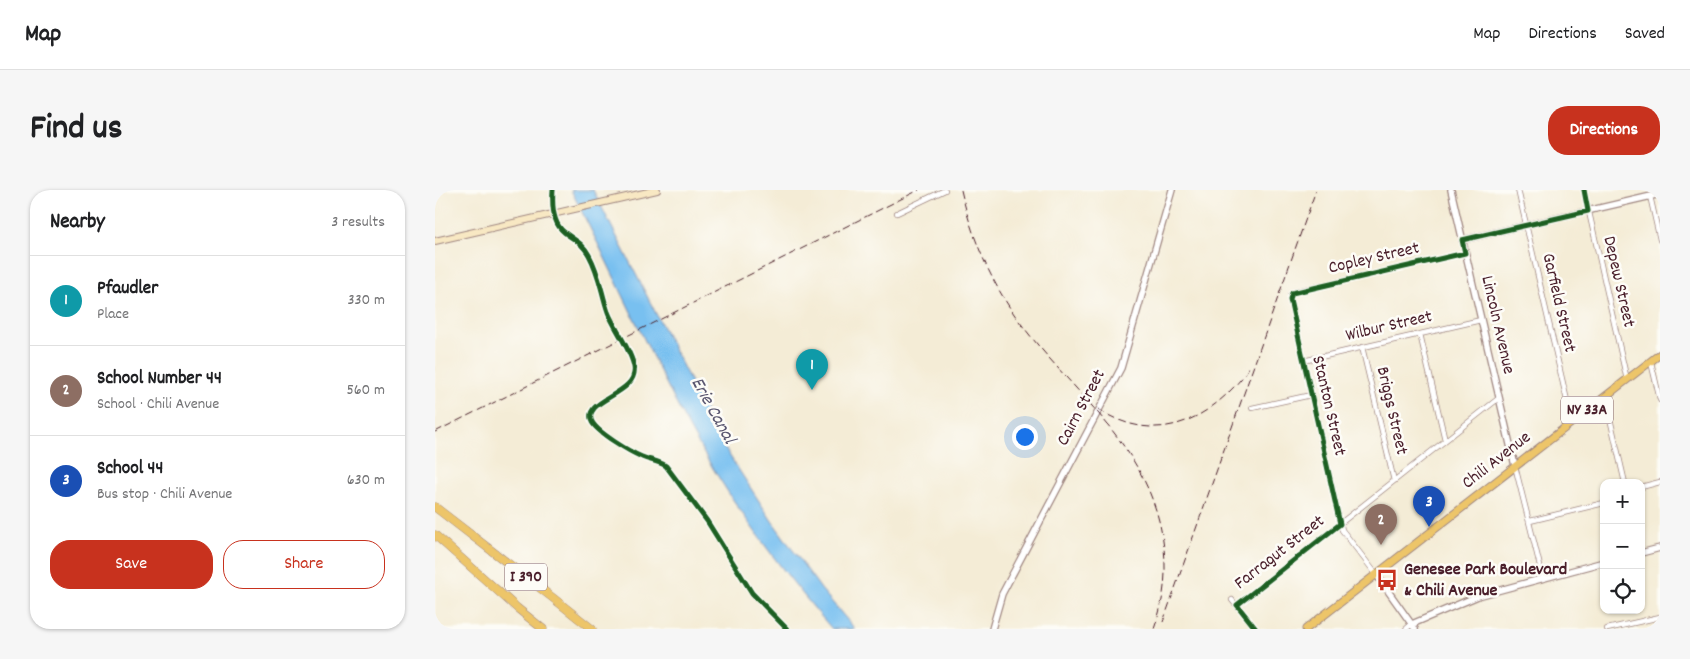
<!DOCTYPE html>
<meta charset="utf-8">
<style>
:root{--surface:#fff;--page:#f6f6f6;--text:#202124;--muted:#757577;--line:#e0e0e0;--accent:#c8321e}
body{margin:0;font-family:Dekko,sans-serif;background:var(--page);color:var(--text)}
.controls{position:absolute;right:15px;bottom:15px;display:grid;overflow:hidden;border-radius:10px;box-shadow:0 1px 4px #0004}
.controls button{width:45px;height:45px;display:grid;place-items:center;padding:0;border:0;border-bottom:1px solid var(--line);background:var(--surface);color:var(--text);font:25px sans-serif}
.you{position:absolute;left:589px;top:246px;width:18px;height:18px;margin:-12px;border:4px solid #fff;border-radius:50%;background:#1a73e8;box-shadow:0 0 0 8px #1a73e833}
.badge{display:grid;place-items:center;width:32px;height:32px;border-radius:50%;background:var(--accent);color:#fff;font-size:16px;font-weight:700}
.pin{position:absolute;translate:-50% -41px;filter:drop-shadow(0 1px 2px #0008)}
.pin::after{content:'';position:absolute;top:26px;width:18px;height:15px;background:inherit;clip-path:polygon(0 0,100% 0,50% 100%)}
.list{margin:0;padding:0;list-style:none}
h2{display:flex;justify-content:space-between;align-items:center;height:65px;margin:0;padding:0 20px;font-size:21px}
h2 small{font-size:16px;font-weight:400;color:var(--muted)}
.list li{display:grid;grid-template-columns:32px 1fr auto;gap:15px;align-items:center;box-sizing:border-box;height:90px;padding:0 20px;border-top:1px solid var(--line)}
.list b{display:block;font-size:19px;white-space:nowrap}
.list p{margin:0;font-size:16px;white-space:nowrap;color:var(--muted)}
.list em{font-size:16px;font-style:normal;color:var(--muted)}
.actions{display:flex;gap:10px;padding:15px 20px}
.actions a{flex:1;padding:11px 0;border:1px solid var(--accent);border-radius:20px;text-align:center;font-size:18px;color:var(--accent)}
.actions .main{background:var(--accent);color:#fff}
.icon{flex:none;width:28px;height:28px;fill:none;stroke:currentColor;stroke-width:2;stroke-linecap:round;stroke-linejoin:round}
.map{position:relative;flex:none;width:1225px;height:439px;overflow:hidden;border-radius:20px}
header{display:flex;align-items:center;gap:30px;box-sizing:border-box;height:70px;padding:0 25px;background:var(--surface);border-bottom:1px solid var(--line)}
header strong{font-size:24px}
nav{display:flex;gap:28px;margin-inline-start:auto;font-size:18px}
.intro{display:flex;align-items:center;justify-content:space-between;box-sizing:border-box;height:120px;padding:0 30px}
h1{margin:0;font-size:35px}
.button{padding:12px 22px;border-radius:20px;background:var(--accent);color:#fff;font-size:18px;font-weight:700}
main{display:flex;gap:30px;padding:0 30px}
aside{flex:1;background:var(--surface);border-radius:20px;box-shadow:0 1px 4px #0004}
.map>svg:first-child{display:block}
</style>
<header>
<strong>Map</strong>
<nav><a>Map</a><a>Directions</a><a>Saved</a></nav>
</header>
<div class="intro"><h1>Find us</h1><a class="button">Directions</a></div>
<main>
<aside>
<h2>Nearby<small>3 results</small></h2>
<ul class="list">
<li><span class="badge" style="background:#0f9aa8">1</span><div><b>Pfaudler</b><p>Place</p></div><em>330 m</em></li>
<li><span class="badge" style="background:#8d6e63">2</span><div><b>School Number 44</b><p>School · Chili Avenue</p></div><em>560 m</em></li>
<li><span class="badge" style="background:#1a4fb4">3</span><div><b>School 44</b><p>Bus stop · Chili Avenue</p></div><em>630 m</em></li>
</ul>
<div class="actions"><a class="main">Save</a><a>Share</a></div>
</aside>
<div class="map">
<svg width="1225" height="439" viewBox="0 0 1225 439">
<rect width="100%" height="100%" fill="#fdfcf7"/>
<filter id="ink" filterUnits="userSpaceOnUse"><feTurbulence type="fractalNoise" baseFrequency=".02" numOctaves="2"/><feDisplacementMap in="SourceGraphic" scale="10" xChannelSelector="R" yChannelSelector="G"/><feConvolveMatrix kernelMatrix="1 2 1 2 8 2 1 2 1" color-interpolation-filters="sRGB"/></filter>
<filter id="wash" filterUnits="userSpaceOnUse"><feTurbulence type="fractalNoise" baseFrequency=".0096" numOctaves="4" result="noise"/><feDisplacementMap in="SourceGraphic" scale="20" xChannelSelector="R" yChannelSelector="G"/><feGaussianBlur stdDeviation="1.12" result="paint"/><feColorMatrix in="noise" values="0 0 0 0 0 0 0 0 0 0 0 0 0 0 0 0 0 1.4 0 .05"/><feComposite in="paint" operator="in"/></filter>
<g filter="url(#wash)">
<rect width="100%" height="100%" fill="#f4ecd6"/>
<path fill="#78c0f0" stroke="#61708e" d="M 136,0 L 158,0 L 289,257 L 337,331 L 386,399 L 420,439 L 397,439 C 337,370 282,293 240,211 C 204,141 172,70 136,0 Z"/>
</g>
<g filter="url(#ink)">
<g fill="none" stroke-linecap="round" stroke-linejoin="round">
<g stroke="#9f8680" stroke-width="6">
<path id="minor" d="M 1083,0 L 1137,232
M 1149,0 L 1192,190
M 1215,6 L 1225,50
M 462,23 L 510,0
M 985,144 L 1010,250
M 927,157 L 959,291
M 868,171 L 1046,130
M 1216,172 L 1225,210
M 1170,207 L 1190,293
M 817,218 L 876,205
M 1080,276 L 1108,388
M 1206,297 L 1225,292
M 1095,331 L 1169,313
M 941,384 L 907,340 L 855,109 L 855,105 L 861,101 L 1030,63
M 797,410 L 821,439
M 802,415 L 1064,208
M 971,439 L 977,434
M 1172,439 L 1225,427"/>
</g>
<g stroke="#9f8680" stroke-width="8">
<path id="tertiary" d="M 1016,0 L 1080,276
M 1027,50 L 1225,4
M 1206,363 L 1225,358
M 941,384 L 980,439
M 977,434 L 1043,406 L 1169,372
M 557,439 L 567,404 L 686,178 L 737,0"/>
</g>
<g stroke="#9f8680" stroke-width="8">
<path id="secondary" d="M 0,51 L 222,0"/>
</g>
<g stroke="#9f8680" stroke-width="9">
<path id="primary" d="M 871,439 L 1225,164"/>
</g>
<g stroke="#9f8680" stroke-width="9">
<path id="motorway" d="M 0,317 L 118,408 L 157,439
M 0,345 L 82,418 L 108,439"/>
</g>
<use href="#minor" stroke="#fff" stroke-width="4.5"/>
<use href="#tertiary" stroke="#fff" stroke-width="5.5"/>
<use href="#secondary" stroke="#f8e8c3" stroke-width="6"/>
<use href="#primary" stroke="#edc569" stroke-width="7"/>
<use href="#motorway" stroke="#edc569" stroke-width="8"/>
<path stroke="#4a1f2b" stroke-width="1" stroke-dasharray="8 4" stroke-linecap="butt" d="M 526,0 C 537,48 555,91 584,131 C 636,202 711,253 727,345 C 733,377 730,409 719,439
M 663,219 C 709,249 754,240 792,204 C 800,196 809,187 814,177
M 0,242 L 484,0
M 728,432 L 881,0"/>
<g stroke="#fdfcf7" stroke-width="8">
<path id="cycleway" d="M 118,0 C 117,14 117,33 129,42 C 140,51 146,51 154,65 C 165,85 166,102 173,122 C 180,140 196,159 199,177 C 204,205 146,209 157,232 C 163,243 195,262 207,267 C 215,271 222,270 231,276 L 272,331 L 317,403 L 352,439
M 821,439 L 802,415 L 905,334 L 855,109 L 857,103 L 1030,63 L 1027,50 L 1153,21 L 1149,0"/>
</g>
<use href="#cycleway" stroke="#1b5e20" stroke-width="5"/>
</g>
</g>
<defs>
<g id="bus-bare" transform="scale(1.725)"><path d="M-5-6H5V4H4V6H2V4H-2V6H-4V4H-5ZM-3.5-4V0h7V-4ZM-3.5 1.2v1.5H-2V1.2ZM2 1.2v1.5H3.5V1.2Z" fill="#c8321e" stroke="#fdfcf7" stroke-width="2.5" paint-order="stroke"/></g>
</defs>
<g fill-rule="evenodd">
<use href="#bus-bare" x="952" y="390"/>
</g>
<g text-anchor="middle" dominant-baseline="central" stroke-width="5" stroke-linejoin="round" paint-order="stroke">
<g fill="#fdfcf7" stroke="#806168" stroke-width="1">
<rect x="1126" y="206.5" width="52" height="27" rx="4"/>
<rect x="70" y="373.5" width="42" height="27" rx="4"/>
</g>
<g font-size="16" font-weight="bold" fill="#4a1f2b">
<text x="1152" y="220">NY 33A</text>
<text x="91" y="387">I 390</text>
</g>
<g font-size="18" fill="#4a1f2b" stroke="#fdfcf7">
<text transform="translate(939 69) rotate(-13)">Copley Street</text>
<text transform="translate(1183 92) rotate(77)">Depew Street</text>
<text transform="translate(1123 113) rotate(77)">Garfield Street</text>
<text transform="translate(1062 135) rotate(77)">Lincoln Avenue</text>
<text transform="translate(954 137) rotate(-13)">Wilbur Street</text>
<text transform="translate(893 216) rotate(77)">Stanton Street</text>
<text transform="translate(647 218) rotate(-62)">Cairn Street</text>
<text transform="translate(956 221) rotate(77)">Briggs Street</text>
<text transform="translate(1062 271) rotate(-38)">Chili Avenue</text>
<text transform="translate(845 363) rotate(-38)">Farragut Street</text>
</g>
<g font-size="18" font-weight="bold" fill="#4a1f2b" stroke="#fdfcf7" text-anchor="start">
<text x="969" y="380">Genesee Park Boulevard<tspan x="969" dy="21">&amp; Chili Avenue</tspan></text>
</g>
<g font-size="19" font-style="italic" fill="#5a5770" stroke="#fdfcf7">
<text transform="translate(277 221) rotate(61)">Erie Canal</text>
</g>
</g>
</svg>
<div class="controls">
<button>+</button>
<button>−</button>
<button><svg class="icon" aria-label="locate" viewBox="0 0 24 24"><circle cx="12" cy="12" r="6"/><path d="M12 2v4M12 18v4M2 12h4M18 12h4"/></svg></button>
</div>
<div class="you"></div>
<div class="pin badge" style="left:377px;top:200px;background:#0f9aa8">1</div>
<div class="pin badge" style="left:946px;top:355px;background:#8d6e63">2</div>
<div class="pin badge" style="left:994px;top:337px;background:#1a4fb4">3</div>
</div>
</main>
